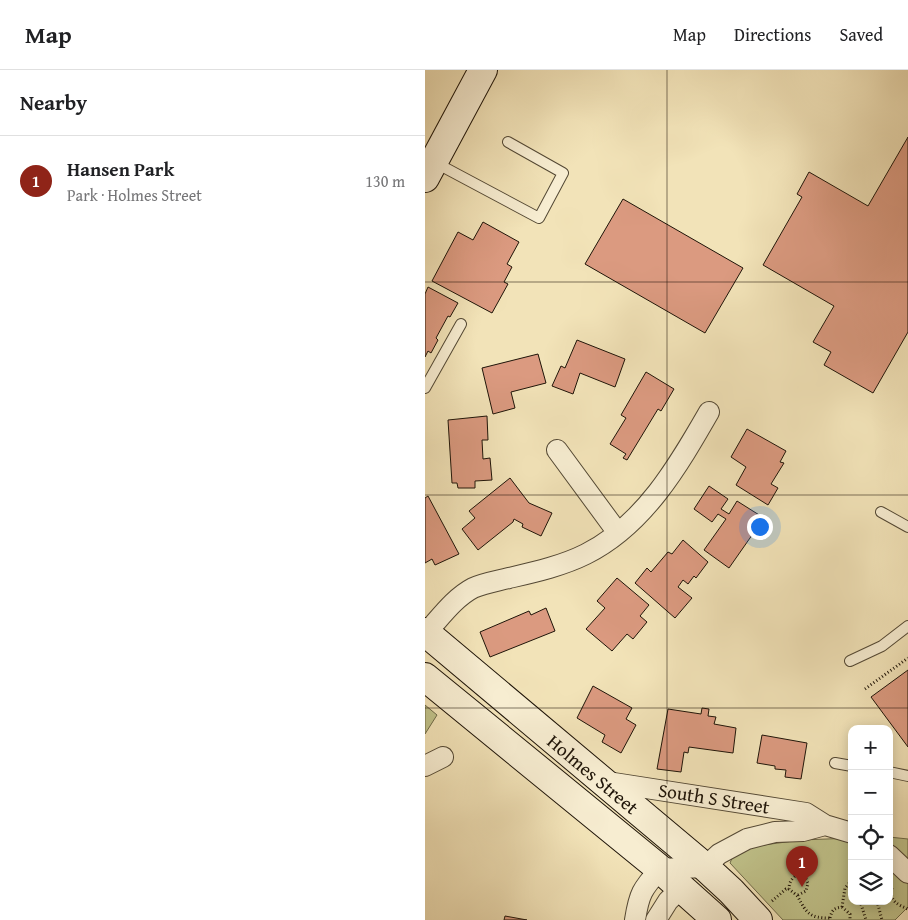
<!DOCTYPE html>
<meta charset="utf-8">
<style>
:root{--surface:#fff;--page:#f6f6f6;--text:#202124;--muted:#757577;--line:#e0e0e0;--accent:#8f2418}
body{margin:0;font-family:"Gentium Book Plus",serif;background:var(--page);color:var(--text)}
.controls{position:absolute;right:15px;bottom:15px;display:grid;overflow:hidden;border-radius:10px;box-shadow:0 2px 12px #0003}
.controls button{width:45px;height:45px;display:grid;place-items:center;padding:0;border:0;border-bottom:1px solid var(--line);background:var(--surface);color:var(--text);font:25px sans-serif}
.you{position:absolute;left:334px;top:456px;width:18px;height:18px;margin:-12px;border:4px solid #fff;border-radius:50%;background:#1a73e8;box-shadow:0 0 0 8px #1a73e833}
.badge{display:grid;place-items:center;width:32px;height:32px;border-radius:50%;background:var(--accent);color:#fff;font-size:16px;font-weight:700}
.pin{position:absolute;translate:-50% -41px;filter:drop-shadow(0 1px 2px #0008)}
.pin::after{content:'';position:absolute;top:26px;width:18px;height:15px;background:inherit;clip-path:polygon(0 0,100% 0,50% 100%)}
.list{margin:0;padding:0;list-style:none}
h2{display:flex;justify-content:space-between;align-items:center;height:65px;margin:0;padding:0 20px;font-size:21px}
h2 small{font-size:16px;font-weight:400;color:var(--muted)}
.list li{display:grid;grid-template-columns:32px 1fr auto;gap:15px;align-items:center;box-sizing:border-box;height:90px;padding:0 20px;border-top:1px solid var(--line)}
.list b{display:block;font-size:19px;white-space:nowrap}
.list p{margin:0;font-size:16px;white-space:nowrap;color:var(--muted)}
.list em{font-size:16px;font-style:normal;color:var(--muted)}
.icon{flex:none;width:28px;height:28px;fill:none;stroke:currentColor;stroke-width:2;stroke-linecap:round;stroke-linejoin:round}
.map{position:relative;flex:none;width:483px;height:850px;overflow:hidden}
header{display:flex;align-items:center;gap:30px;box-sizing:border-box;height:70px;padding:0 25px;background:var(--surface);border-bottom:1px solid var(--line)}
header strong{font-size:24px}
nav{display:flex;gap:28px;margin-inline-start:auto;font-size:18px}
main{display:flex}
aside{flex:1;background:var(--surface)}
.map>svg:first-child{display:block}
</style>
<header>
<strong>Map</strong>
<nav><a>Map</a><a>Directions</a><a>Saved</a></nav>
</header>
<main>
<aside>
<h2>Nearby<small></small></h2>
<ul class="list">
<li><span class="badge">1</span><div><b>Hansen Park</b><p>Park · Holmes Street</p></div><em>130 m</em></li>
</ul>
</aside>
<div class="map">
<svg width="483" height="850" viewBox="0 0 483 850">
<rect width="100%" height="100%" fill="#f2e3b8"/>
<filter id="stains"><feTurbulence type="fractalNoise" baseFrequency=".004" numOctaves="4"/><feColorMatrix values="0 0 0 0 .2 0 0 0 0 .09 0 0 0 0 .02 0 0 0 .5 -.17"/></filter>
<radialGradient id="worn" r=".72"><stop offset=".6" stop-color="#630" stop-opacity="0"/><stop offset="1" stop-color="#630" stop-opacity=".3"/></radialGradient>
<path fill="#c0c28a" stroke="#6f6b49" d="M 0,635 L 12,645 L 0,664 Z
M 464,767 L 483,769 L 483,837 L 470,850 L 358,850 L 305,793 L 308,786 L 331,776 L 376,770 L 427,768 L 427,831 L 464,831 Z"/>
<path fill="#db9a80" stroke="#1e1408" d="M 483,67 L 483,262 L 448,323 L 399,295 L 406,282 L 388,272 L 409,236 L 338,195 L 377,127 L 372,124 L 384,102 L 443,136 Z
M 198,129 L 318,198 L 280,263 L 160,194 Z
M 58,152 L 94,172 L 82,194 L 87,197 L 79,212 L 83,214 L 67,243 L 7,211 L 33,162 L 48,170 Z
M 3,217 L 33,233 L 25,247 L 23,246 L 11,268 L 13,270 L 6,283 L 3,281 L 0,287 L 0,224 Z
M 152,270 L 200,289 L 190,317 L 155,303 L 148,324 L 127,316 L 136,296 L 140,298 Z
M 113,284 L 121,313 L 86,322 L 90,338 L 68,344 L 57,298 Z
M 221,302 L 249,319 L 236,341 L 233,339 L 202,390 L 198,388 L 201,384 L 185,374 L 201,348 L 196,345 Z
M 62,346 L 63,370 L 57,370 L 58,389 L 65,388 L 67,410 L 50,411 L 50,418 L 33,418 L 32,413 L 27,413 L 23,350 Z
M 322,359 L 361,381 L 355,392 L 359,393 L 346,414 L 353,418 L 343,435 L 311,415 L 321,397 L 306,387 Z
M 85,408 L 104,433 L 127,443 L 116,466 L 97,457 L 98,454 L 89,449 L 88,452 L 53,480 L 37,459 L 50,448 L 44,441 Z
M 284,416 L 303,429 L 296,439 L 304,444 L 312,431 L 339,448 L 304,498 L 279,480 L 301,449 L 293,444 L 287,452 L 269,439 Z
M 3,426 L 34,484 L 10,495 L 7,489 L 0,493 L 0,428 Z
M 258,470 L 283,492 L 271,508 L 269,506 L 263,514 L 258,510 L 253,517 L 267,528 L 250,548 L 210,513 L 222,498 L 226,502 L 243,482 L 247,484 Z
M 192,508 L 224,535 L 215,546 L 222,552 L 208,569 L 202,564 L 187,581 L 161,559 L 180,538 L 172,531 Z
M 121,538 L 130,561 L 65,587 L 55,562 L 104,541 L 106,545 Z
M 483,600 L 483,677 L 446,627 Z
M 168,616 L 207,638 L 201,649 L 211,655 L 196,683 L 177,672 L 180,665 L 152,648 Z
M 277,638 L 284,639 L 283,646 L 291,647 L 289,654 L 311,658 L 308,683 L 264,677 L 263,683 L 259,682 L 256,702 L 232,699 L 243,639 L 276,644 Z
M 337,665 L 382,673 L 376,709 L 360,707 L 361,700 L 350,699 L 350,696 L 332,693 Z
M 80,846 L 102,850 L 79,850 Z"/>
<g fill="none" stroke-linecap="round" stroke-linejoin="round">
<g stroke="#534834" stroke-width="12">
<path id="service" d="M 9,92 L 114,148 L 138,103 L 83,72
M 0,318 L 36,254
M 456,442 L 483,457
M 425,591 L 457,576 L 483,556
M 410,693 L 427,696
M 464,702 L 483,706"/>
</g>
<g stroke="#534834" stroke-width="22">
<path id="minor" d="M 132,380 L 193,463
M 1,563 C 15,548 29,528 48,518 C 59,513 72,511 84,508 C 110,502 137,496 161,484 C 219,455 253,396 284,342
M 0,696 L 18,687
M 176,711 L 381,743 L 400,755 L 427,763
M 464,785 L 483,803
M 210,850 C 214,824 217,819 235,799 L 280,797 L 294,784 L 322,769 L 350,762 L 378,761 L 400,755
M 231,850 L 243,831 L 256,818"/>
</g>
<g stroke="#1e1408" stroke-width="30">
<path id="secondary" d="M 0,108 L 58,0
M 0,562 L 280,797 L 306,821 L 333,850
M 0,607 L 235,799 L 292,850"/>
</g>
<path stroke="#1e1408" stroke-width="3" stroke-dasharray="1 2.5" stroke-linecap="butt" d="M 440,619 L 483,588
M 380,808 L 383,797 L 382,780
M 467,818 C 464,831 473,835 483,839
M 373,825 L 381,821 L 383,813 L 381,809 L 373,804 C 367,808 364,812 364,819 C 367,822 371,824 373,827 C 382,844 385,848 405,848
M 347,831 L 361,819 L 364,819
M 435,831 L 441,850
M 452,831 L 457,850
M 417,837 L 420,818 L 427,810
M 417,837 L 425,844 L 425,850
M 405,848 C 407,840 409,838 417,837"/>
<use href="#service" stroke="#f7edd1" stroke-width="10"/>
<use href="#minor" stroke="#f7edd1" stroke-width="20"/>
<use href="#secondary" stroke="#f7edd1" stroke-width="28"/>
</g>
<path fill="none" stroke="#1e1408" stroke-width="1" stroke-opacity="0.55" d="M 242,0 L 242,850M 0,212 L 483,212M 0,425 L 483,425M 0,638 L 483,638"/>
<g text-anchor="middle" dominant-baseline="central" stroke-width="4" stroke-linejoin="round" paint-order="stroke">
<g font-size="19" fill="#1e1408" stroke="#f7edd1">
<text transform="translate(168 704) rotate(40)">Holmes Street</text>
<text transform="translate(289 728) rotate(9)">South S Street</text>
</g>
</g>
<rect width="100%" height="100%" filter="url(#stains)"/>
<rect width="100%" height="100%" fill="url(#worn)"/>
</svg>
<div class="controls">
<button>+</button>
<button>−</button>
<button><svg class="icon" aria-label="locate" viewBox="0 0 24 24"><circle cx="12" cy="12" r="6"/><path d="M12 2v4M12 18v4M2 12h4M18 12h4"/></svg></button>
<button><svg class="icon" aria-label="layers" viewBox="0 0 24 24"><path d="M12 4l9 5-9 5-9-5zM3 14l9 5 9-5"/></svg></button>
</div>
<div class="you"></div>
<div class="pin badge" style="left:377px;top:817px">1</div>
</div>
</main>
